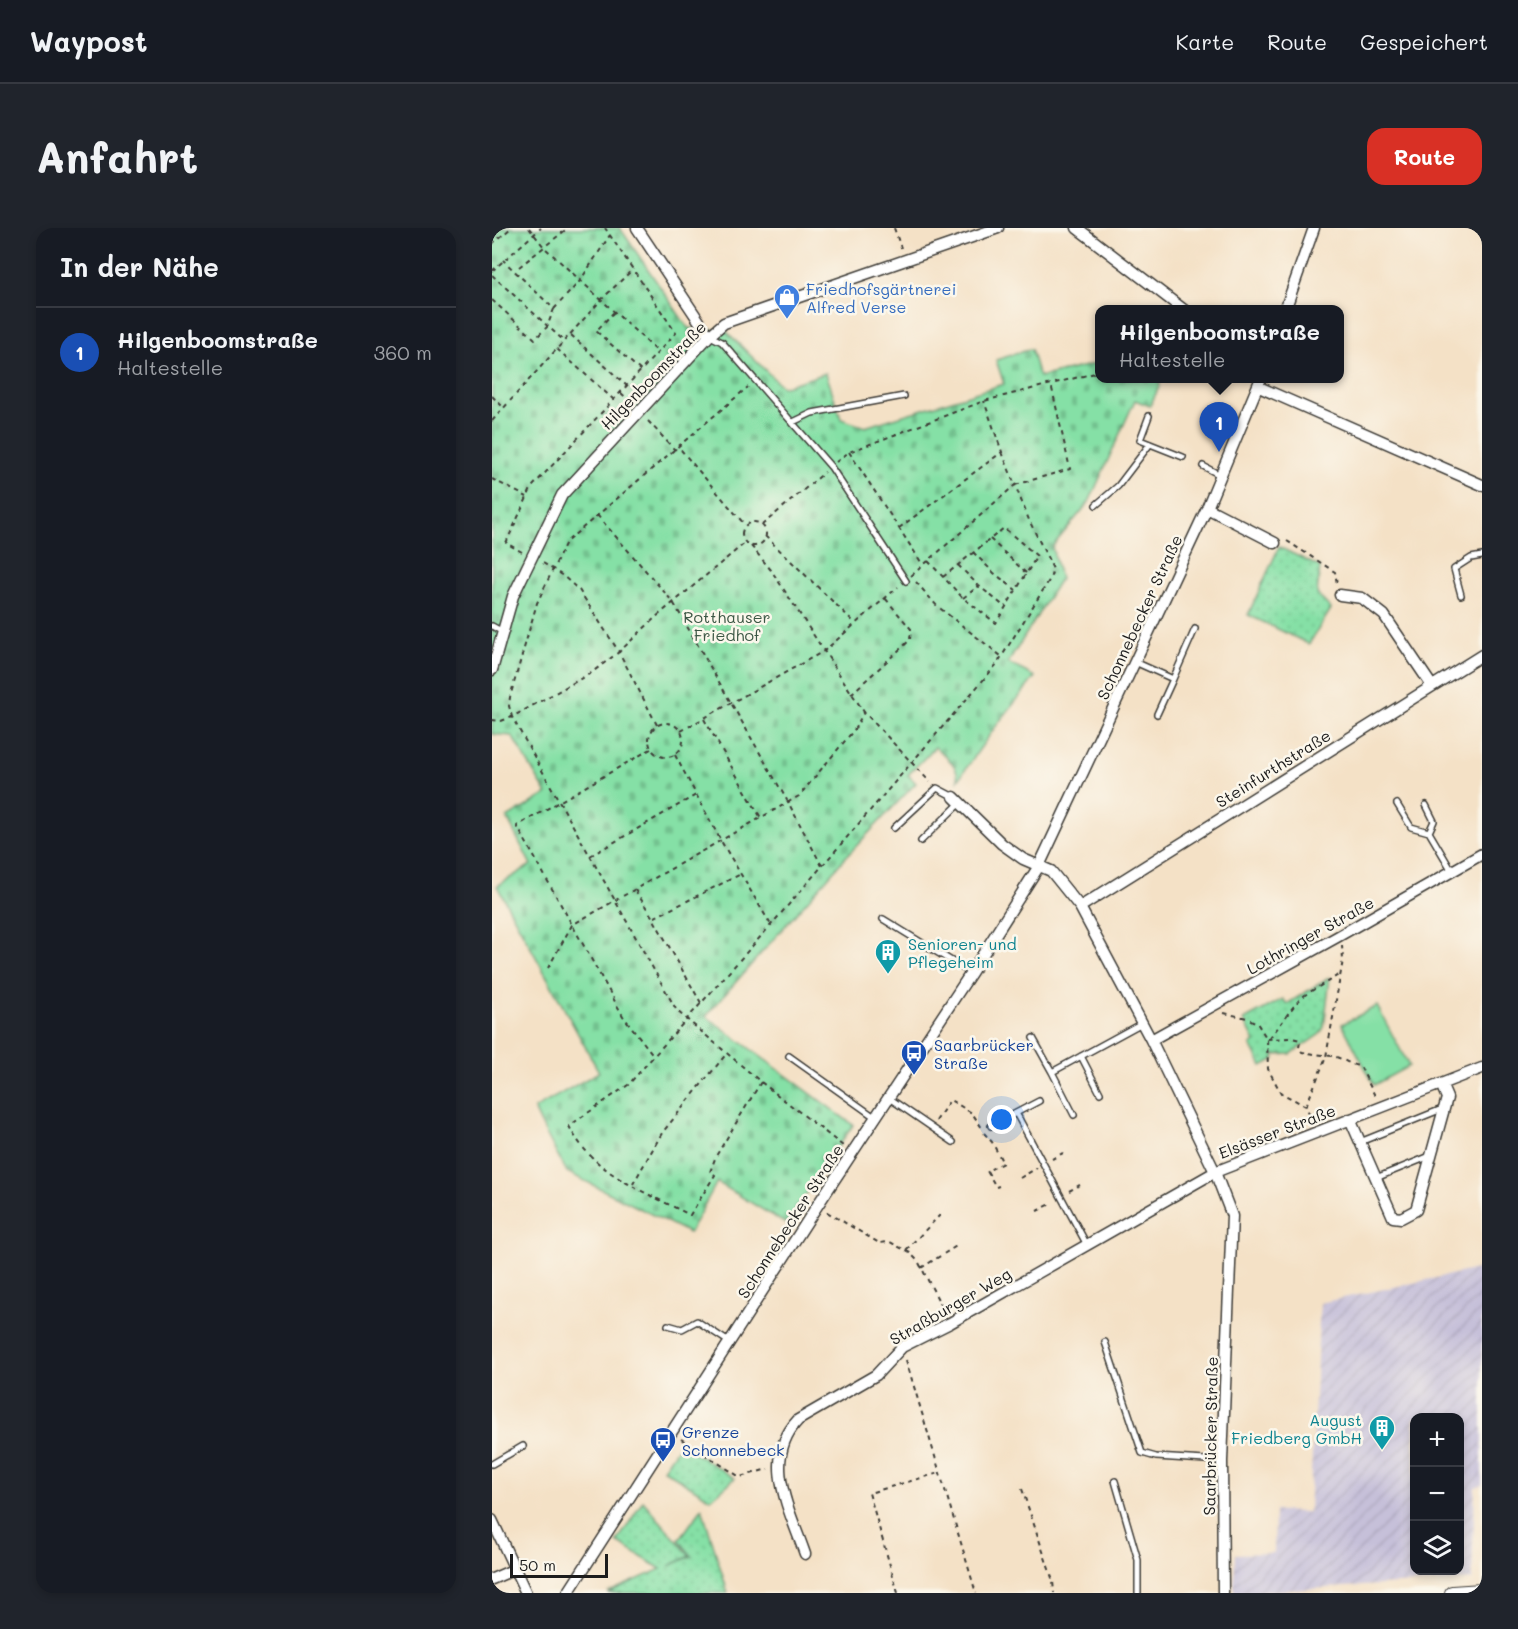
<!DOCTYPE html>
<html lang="de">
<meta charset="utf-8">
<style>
:root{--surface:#171b24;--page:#20242c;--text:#f1f3f6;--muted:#9ea1a6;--line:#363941;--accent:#d93025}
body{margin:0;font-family:Mali,sans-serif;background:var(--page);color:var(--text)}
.controls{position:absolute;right:18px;bottom:18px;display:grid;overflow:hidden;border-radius:12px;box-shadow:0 3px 9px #0003}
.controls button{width:54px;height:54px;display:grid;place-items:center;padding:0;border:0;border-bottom:2px solid var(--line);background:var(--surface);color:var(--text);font:30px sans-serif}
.scale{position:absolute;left:18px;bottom:15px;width:98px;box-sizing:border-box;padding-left:6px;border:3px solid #1c1c1c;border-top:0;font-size:16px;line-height:21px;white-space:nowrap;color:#1c1c1c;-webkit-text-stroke:4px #fbf7ec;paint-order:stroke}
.you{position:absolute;left:510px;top:892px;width:21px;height:21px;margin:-15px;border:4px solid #fff;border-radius:50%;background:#1a73e8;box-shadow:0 0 0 9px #1a73e833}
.badge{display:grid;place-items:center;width:39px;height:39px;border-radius:50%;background:var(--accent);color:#fff;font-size:20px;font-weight:700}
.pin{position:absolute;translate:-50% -50px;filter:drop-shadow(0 2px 3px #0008)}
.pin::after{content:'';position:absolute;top:32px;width:21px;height:18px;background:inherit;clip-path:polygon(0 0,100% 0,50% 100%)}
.popup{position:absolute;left:603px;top:77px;width:249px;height:78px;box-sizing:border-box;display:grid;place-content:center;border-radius:12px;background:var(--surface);filter:drop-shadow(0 2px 4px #0005);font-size:20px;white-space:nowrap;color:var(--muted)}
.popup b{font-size:22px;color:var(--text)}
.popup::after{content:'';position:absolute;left:50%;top:100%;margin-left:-12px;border:12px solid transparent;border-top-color:var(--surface)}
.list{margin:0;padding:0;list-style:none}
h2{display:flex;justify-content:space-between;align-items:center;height:78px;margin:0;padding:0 24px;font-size:26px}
h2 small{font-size:20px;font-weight:400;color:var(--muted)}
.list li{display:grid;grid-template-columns:39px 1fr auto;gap:18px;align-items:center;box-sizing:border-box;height:90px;padding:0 24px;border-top:2px solid var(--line)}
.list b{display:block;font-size:22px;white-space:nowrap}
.list p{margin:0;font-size:20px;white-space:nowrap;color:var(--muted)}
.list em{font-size:20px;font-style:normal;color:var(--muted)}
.icon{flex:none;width:33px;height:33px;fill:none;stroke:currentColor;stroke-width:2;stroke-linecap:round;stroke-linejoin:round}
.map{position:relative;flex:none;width:990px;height:1365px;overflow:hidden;border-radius:18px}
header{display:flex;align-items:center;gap:36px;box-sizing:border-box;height:84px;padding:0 30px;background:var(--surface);border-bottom:2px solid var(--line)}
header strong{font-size:28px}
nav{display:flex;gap:33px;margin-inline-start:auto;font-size:21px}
.intro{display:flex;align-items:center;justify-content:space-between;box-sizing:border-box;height:144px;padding:0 36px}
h1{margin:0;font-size:42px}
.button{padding:15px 27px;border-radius:18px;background:var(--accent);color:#fff;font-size:21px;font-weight:700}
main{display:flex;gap:36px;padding:0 36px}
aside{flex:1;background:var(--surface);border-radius:18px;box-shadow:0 3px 9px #0003}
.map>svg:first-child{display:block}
</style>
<header>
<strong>Waypost</strong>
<nav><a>Karte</a><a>Route</a><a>Gespeichert</a></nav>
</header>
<div class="intro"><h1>Anfahrt</h1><a class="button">Route</a></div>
<main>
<aside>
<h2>In der Nähe<small></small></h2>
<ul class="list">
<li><span class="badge" style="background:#1a4fb4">1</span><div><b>Hilgenboomstraße</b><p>Haltestelle</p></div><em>360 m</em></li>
</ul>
</aside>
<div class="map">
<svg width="990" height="1365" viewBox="0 0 990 1365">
<defs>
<pattern id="industrial-furrows" width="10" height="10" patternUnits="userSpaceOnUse" patternTransform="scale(1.5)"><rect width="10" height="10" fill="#c6c0d9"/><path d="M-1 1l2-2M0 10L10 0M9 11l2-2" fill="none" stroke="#aaa4ba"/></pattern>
<pattern id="grass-dots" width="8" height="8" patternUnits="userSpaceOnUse" patternTransform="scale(1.5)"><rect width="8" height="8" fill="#85e0a6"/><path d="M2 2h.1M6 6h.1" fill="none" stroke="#72c08e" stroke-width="1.8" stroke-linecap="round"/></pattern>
<pattern id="cemetery-stones" width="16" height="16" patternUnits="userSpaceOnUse" patternTransform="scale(1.5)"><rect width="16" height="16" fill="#85e0a6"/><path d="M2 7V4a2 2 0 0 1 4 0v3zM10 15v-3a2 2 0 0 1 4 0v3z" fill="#72c08e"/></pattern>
</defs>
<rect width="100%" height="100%" fill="#fbf7ec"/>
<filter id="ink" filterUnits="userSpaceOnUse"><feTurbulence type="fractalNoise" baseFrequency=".0167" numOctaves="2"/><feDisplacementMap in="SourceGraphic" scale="12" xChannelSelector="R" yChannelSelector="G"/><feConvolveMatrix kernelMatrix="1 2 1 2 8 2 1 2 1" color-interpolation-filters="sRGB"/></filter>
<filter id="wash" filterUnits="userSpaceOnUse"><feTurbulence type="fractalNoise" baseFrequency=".008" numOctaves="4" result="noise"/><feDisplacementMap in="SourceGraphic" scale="24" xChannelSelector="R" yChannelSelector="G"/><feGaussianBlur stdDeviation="1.35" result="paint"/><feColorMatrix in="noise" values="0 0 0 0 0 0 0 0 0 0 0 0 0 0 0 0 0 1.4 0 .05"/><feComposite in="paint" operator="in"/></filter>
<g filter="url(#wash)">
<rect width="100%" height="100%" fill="#f4e1c6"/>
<path fill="url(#industrial-furrows)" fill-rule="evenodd" d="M 990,1040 L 990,1257 L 983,1259 L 980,1352 L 742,1365 L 743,1326 L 782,1325 L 783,1283 L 817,1284 L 828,1075 ZM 922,1190 L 968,1190 L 968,1342 L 922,1342 Z"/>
<path fill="url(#grass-dots)" stroke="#507e61" stroke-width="1.5" d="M 787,319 L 828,339 L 825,366 L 839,381 L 817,416 L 756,387 Z
M 838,749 L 832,799 L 828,806 L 799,826 L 781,827 L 783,831 L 770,838 L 759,817 L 763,814 L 752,792 L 791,771 L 795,776 Z
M 188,1216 L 243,1250 L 219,1271 L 171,1241 Z
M 151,1273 L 198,1328 L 177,1338 L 200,1328 L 187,1312 L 210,1280 L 236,1365 L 115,1365 L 169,1341 L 125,1314 Z"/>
<path fill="url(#cemetery-stones)" stroke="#507e61" stroke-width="1.5" d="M 0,0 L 128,0 L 196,100 L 234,103 L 290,159 L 334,145 L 349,191 L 373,199 L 512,156 L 504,132 L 539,121 L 547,149 L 607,135 L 607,150 L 666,151 L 668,157 L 658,178 L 643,172 L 597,274 L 560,319 L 568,351 L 516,435 L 543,449 L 501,502 L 466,552 C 466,536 454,529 443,519 L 416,547 L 424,555 L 352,631 L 214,788 L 361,897 L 294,996 L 225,954 L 197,1005 L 75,944 L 53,904 L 42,881 L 107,844 L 5,658 L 39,637 L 15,590 L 55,566 L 20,508 L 0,506 Z"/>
<path fill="#85e0a6" stroke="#507e61" stroke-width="1.5" d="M 885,778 L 917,838 L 882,857 L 850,796 Z"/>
</g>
<g filter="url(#ink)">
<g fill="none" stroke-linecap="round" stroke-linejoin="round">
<g stroke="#3c3a36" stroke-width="8">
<path id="service" d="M 218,108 L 230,114 L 339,239 L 414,353
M 657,188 L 648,212 L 691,229
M 301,194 L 320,185 L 412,168
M 711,238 L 728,247
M 604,277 L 626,258 L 658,216
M 969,367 L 962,341 L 979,330 L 990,328
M 0,398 L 11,404
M 643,434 L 681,451 L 703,401
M 665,486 L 681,451
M 905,576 L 919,599 L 937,604 L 960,643
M 934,577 L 942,593 L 937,604
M 402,600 L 445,560 L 462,569
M 429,613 L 468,575
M 391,691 L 479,745
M 541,810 L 560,844 L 650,795
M 297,828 L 384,890
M 589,828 L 608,865
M 560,844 L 582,887
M 397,870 L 461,914
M 547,873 L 524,885 L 595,1017
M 499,898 L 524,885
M 868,914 L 950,881
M 884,950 L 938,928
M 176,1097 L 190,1101 L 205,1093 L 237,1114
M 613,1114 L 650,1225 L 664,1229 L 730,1233
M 0,1236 L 31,1218
M 623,1253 L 646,1332 L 646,1365"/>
</g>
<g stroke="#3c3a36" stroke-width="13">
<path id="minor" d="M 145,0 L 217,108
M 585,0 L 692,82
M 793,82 L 822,0
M 767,159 L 990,257
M 715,280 L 783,315
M 848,367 L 870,370 L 892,387 L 940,458
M 0,442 L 21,368 L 70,267 L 217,108 L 232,95 L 506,0
M 462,569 L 510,616 L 531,631 L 559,643 L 588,679 L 659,812 L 723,944 L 740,988 L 730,1233 L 731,1365
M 588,679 L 990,427
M 659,812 L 845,709 L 990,626
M 858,891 L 901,989 L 909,990 L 924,982 L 955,870 L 949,856
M 0,1292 L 34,1365
M 313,1326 C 298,1282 269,1232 306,1192 L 384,1147 L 410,1119 L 458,1095 L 723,944 L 990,840
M 0,1351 L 23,1341
M 76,1365 L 325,978 L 479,745 L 547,638 L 715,280 L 769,150"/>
</g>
<g stroke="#3c3a36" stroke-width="16">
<path id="tertiary" d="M 960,1365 L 990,1363"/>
</g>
<path stroke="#3c3a36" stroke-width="2" stroke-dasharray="4.5 4.5" stroke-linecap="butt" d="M 37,0 L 52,19 L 166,124
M 402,0 L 409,20
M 0,16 L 19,0
M 27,39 L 76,0
M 0,43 L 49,0
M 0,47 L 72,113
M 0,72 L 43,111 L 55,99 L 62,81 L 11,32
M 62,81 L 88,53 L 118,7
M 122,84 L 104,103 L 149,143
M 79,107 L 135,158
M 65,121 L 121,171
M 129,165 L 140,175
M 0,168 L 12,180
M 0,193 L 109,72 L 141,41
M 156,193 L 182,221 L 189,222 L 253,297
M 357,224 L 431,337
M 510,224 L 523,257 L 578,241 L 559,156
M 344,234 L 357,224 L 492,173 L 607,144
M 0,251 L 35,269
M 105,287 L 181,374 L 296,574 L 330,638
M250 306a12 12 0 1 1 24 0a12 12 0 1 1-24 0Z
M 270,297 L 333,244
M 407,300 L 510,224 L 492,173
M 273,308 L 363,395
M 498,311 L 534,345
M 795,313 L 843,344 L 845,356
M 259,318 L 279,342 L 372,484 L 438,554
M 30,324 L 14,315 L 40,259 L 184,105 L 113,0
M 481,324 L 502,345 L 524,362
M 436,333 L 471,370 L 504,395 L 545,328 L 512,300 L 451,349
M 51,335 L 71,348 L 87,362 L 127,424 L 164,389 L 253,315
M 466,337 L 487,358 L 513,379
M 424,354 L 445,378 L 509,428
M 471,370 L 487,358
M 359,466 L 418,412 L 419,401 L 393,370
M 212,491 L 269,590
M 0,492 L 9,493 L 20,489 L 185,783 L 269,854 L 351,918
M157 512a17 17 0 1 1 34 0a17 17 0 1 1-34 0Z
M 165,497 L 127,424 L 99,445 L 20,489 L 17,478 L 18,469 L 45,375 L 74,314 L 256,159
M 189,503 L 332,423 L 406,359
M 159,521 L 25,598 L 131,788 L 162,828
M 183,527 L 229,613 L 279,697
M 98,628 L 204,567
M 143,662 L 161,690
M 56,740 L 80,697 L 307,568 L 362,502 L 372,484
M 209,775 L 161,690 L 249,646
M 732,785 L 755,790 L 765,795 L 775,811 L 776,841 L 789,865 L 814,878 L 820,893
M 777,810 C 790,797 798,779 813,767 C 825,759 838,753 849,745
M 775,811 L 800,810 L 808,812 L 807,820 L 810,824 C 820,826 830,827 840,828 C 849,829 857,837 868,838 L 883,868
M 269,854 L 224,928 L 218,944 L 223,947 L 198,987 C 152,963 102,947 77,898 L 136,857 L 279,697 L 505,436 L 558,351 L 561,341 L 537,292 L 523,257 L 419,348
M 814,878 L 834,829 L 851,732 L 850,718
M 444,893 L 458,872 L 480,885 L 490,900
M 492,905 L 500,914 L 511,935 L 495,943 L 504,959 L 507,958
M 560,931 L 571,925
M 528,950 L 545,940
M 141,956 L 170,905 L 235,825
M 577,963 L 588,957
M 545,983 L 561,975
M 335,984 L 387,1015 L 398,1014 L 418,1025 L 426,1033 L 453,1085
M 414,1022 L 448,987
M 429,1040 L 466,1017
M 414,1132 L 484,1365
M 189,1211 L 248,1249 L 276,1241
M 530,1261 L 561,1353 L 562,1365
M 406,1365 L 377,1265 L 447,1245"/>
<use href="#service" stroke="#fff" stroke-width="5"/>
<use href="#minor" stroke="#fff" stroke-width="10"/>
<use href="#tertiary" stroke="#fff" stroke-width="14"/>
</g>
</g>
<defs>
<g id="shop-pin" transform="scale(1.35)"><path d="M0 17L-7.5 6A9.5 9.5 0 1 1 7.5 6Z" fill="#3f7fe0" stroke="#fbf7ec"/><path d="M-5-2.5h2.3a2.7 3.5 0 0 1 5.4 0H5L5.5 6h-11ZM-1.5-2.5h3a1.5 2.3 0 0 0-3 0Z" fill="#fff"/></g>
<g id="building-pin" transform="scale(1.35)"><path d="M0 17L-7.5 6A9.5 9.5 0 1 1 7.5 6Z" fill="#0f9aa8" stroke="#fbf7ec"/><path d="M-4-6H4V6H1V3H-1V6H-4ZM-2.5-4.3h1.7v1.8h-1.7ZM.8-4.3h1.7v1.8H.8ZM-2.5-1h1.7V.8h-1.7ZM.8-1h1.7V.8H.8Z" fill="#fff"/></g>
<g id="bus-pin" transform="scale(1.35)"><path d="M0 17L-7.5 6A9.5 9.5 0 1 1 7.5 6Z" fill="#1a4fb4" stroke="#fbf7ec"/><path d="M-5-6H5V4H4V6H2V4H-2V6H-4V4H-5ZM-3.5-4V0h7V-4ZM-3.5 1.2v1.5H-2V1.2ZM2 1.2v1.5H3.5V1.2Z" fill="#fff"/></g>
</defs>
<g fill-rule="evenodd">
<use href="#shop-pin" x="295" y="69"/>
<use href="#building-pin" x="396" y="724"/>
<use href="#bus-pin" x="422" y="825"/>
<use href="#building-pin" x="890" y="1200"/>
<use href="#bus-pin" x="171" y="1212"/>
</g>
<g text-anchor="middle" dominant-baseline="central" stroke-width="5" stroke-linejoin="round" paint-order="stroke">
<g font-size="16" fill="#366cbe" stroke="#fbf7ec" text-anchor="start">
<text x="314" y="60">Friedhofsgärtnerei<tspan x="314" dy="18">Alfred Verse</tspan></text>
</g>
<g font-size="16" fill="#1c1c1c" stroke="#fbf7ec">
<text transform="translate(161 147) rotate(-46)">Hilgenboomstraße</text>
<text transform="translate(647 389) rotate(-65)">Schonnebecker Straße</text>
<text transform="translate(781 540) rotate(-32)">Steinfurthstraße</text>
<text transform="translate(818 707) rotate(-29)">Lothringer Straße</text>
<text transform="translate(785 903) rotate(-21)">Elsässer Straße</text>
<text transform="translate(298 993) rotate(-57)">Schonnebecker Straße</text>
<text transform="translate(458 1078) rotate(-30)">Straßburger Weg</text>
<text transform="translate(718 1208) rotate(-89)">Saarbrücker Straße</text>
</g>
<g font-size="16" fill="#3c5745" stroke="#fbf7ec">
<text x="235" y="388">Rotthauser<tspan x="235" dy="18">Friedhof</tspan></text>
</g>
<g font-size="16" fill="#0d838f" stroke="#fbf7ec" text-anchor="start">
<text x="416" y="715">Senioren- und<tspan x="416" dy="18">Pflegeheim</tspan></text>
<text x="870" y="1191" text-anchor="end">August<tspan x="870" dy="18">Friedberg GmbH</tspan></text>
</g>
<g font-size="16" fill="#164399" stroke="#fbf7ec" text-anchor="start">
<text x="442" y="816">Saarbrücker<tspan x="442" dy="18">Straße</tspan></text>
<text x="190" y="1203">Grenze<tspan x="190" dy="18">Schonnebeck</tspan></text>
</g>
</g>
</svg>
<div class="controls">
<button>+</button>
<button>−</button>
<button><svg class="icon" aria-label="layers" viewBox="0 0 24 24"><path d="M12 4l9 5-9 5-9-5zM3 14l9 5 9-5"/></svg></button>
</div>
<div class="scale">50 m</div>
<div class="you"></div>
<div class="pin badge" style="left:727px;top:224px;background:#1a4fb4">1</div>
<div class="popup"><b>Hilgenboomstraße</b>Haltestelle</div>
</div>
</main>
